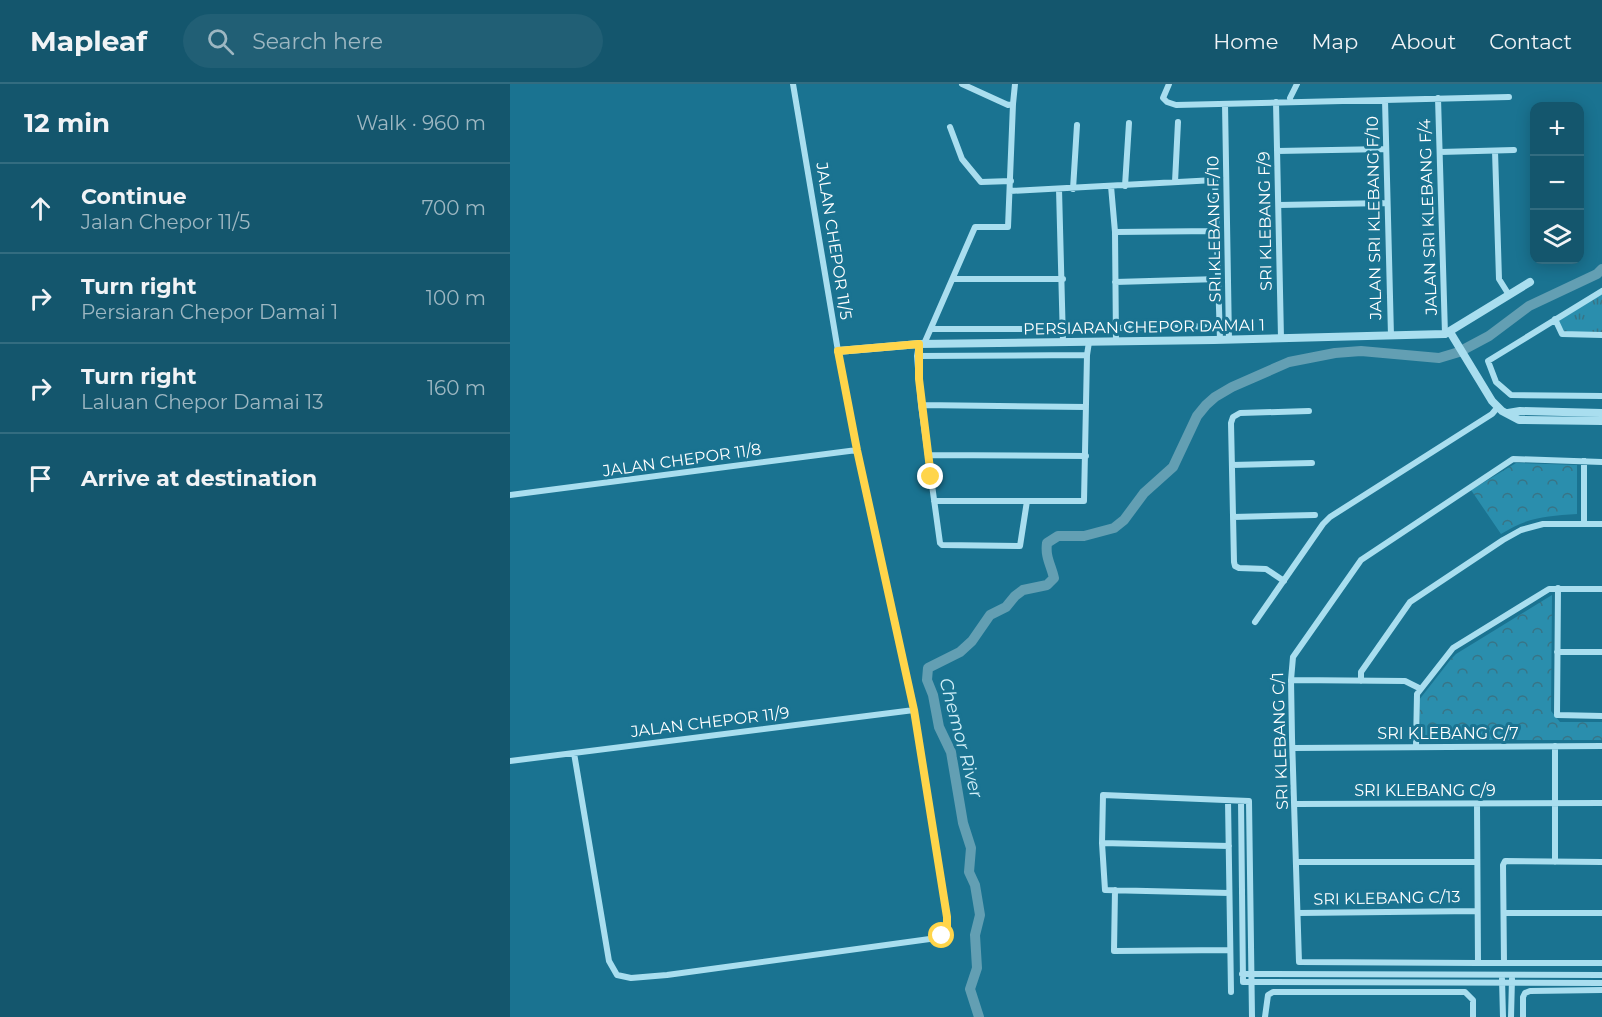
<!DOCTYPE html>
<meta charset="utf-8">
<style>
:root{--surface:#14566d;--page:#215f75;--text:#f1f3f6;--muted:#9db7c2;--line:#336c80}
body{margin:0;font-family:Montserrat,sans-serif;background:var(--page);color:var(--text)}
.controls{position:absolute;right:18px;top:18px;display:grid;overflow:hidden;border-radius:12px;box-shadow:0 3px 15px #0003}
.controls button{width:54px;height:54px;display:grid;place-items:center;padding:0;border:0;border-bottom:2px solid var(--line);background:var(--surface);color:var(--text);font:30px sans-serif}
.stop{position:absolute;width:18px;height:18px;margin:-14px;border:4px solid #ffd54a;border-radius:50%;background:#fff}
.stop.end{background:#ffd54a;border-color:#fff;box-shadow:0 2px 6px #0008}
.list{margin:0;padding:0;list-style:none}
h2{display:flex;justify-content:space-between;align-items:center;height:78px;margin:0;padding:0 24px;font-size:26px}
h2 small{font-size:20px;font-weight:400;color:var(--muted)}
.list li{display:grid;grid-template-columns:39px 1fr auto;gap:18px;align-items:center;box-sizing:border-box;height:90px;padding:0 24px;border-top:2px solid var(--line)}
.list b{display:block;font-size:22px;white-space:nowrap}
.list p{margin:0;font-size:20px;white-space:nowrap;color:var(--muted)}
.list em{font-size:20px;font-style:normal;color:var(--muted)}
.icon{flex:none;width:33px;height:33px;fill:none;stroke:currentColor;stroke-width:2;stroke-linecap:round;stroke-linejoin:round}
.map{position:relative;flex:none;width:1092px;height:933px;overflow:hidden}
header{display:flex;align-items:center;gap:36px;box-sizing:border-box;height:84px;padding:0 30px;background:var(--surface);border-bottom:2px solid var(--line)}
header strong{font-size:28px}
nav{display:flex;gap:33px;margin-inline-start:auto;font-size:21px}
.search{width:420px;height:54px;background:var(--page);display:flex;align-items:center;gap:15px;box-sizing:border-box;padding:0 21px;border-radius:33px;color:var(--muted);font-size:22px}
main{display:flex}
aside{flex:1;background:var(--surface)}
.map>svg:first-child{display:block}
</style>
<header>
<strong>Mapleaf</strong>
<div class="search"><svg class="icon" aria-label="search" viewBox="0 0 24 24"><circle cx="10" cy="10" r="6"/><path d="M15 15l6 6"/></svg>Search here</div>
<nav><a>Home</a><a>Map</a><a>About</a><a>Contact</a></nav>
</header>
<main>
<aside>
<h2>12 min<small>Walk · 960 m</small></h2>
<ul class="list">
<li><svg class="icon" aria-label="ahead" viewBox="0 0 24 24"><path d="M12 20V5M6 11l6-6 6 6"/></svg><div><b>Continue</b><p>Jalan Chepor 11/5</p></div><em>700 m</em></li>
<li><svg class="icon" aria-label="right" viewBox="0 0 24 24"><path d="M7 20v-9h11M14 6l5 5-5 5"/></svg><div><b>Turn right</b><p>Persiaran Chepor Damai 1</p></div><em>100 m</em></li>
<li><svg class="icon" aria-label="right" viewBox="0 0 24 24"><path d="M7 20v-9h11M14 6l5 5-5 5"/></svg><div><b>Turn right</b><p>Laluan Chepor Damai 13</p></div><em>160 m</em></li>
<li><svg class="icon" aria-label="arrive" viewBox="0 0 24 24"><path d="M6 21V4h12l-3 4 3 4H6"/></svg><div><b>Arrive at destination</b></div></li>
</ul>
</aside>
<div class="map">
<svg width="1092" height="933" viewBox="0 0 1092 933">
<defs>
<pattern id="grass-tufts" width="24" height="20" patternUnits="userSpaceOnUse" patternTransform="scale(1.5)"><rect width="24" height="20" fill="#2a8ead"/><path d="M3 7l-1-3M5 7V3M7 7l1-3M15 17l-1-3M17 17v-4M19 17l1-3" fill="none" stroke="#387486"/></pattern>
<pattern id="forest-crowns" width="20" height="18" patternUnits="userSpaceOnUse" patternTransform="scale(1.5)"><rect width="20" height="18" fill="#2a8ead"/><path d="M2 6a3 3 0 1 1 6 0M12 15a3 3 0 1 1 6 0" fill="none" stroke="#387486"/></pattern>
</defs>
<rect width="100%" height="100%" fill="#1a7391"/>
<path fill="url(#grass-tufts)" d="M 1092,207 L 1092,251 L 1052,250 L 1045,235 Z"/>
<path fill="url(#forest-crowns)" d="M 1006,379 L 1067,381 L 1067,430 C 1036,432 1018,433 991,450 L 961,406 Z
M 1042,511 L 1041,627 L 1050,638 L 1092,638 L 1092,656 L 917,656 L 911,652 L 909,616 L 941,575 L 946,570 Z"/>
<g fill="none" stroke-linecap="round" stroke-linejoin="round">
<path stroke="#639fb3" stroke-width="10" d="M 469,933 L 460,905 L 467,884 L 465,851 L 470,831 L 465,801 L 459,788 L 461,764 L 453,739 L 441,668 L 429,643 L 423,611 L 417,596 L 418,584 L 450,568 L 462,557 L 480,531 L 496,523 L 505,512 L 513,506 L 537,501 L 544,494 C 541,481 535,473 537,459 L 548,452 L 574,452 L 604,444 L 614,436 L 634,409 L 663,383 L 687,332 L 696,321 L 705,313 L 722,303 L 779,278 L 825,269 L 851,267 L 929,274 L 949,268 L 979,252 L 1019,222 L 1087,190 L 1092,185"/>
<path stroke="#a9deef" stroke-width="6" d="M 452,0 L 498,21 L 503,20 L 505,0
M 659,0 L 653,14 L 657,18 L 666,21 L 999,13
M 780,14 L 787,0
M 928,14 L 935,250
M 875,16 L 881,252
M 766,18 L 771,254
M 715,20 L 719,256
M 440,43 L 452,75 L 471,98 L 501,97
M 767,67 L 876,65
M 985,67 L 989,195 L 999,211
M 930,68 L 1004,66
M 665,98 L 668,38
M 601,102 L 605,148 L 606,258
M 615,102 L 619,39
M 549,105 L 553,258
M 563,105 L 567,41
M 500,107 L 705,96 L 710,256
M 769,121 L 877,119
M 605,148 L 707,147
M 444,195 L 553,195
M 605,198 L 709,195
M 1092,207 L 978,277 L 986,298 L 1001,311 L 1092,312
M 1045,235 L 1052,250 L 1092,251
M 606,244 L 710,242
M 421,245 L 553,245
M 409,260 L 407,272 L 411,321 L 430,459 L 432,461 L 510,462 L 517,417
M 414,260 L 465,143 L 498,143 L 503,20
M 407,272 L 577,271
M 411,321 L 576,323
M 418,371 L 576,372
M 1074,377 L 1074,439
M 722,381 L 802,379
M 0,411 L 347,366
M 424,417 L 574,417 L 577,271 L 579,258
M 723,433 L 805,431
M 774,497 L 756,485 L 729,484 L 725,482 L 724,478 L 721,339 L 723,333 L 730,329 L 799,327
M 1048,504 L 1047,631 L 1092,632
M 745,538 L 813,440 L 820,433 L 982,330 L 987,324
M 1047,568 L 1092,568
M 781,596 L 895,597 L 909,604
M 851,597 L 851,588 L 900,518 L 993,456 L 1011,446 L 1033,440 L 1092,440
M 906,662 L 907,610 L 943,564 L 1039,505 L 1092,505
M 1045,662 L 1045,778
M 783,664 L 1092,662
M 64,669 L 99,877 L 107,891 L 121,894 L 157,891 L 427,854 C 437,851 437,842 437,833 L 404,626 L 347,366 L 328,267 L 283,0
M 0,677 L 404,626
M 718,717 L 721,908
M 731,717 L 733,898 L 1092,899
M 785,720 L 1092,719
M 967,720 L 968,879 L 789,878 L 782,654 L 781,596 L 783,573 L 851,476 L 1003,375 L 1092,378
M 592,759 L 719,762
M 787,778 L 967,778
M 605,806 L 604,867 L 720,866
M 719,809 L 595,806 L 592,759 L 593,711 L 739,717 L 742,933
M 788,829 L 967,827
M 994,829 L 1092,829
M 969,879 L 1092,879
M 994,879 L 993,781 L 995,777 L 1092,778
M 732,890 L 1092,891
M 992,895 L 993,933
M 755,933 L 758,911 L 763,908 L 955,908 L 963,916 L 963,933
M 1001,933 L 1002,895
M 1013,933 L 1013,913 L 1015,909 L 1020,907 L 1092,906"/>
<path stroke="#a9deef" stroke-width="8" d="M 940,248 L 982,317 L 992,327 L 1009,336 L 1092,337
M 328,267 L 409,260 L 704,256 L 935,250 L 1020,198
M 998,329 L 1010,327 L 1092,329"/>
</g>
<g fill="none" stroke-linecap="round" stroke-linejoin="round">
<path stroke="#ffd54a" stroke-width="8" d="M 421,393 L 409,295 L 409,260 L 328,267 L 347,366 L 404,626 L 437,833 L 437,843 L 432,852"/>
</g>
<g text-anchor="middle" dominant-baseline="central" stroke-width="6" stroke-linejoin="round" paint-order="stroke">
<g font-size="16" fill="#fff" stroke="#1a7391">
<text transform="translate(918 133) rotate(-92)">JALAN SRI KLEBANG F/4</text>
<text transform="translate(864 134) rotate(-91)">JALAN SRI KLEBANG F/10</text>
<text transform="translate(755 137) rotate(-91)">SRI KLEBANG F/9</text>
<text transform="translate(704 145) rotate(-91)">SRI KLEBANG F/10</text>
<text transform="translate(324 157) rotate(81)">JALAN CHEPOR 11/5</text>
<text transform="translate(634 243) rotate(-1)">PERSIARAN CHEPOR DAMAI 1</text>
<text transform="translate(172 376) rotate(-8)">JALAN CHEPOR 11/8</text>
<text transform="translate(200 638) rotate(-7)">JALAN CHEPOR 11/9</text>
<text x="938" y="649">SRI KLEBANG C/7</text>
<text transform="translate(770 657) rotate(-92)">SRI KLEBANG C/1</text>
<text x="915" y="706">SRI KLEBANG C/9</text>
<text transform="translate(877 814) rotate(-1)">SRI KLEBANG C/13</text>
</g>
<g font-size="18" font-style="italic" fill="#d3f1fa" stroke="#1a7391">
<text transform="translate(451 654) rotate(75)">Chemor River</text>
</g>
</g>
</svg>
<div class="controls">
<button>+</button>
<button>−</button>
<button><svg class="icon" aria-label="layers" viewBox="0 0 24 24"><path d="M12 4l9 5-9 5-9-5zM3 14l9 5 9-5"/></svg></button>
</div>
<div class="stop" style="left:432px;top:852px"></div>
<div class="stop end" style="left:421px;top:393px"></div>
</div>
</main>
